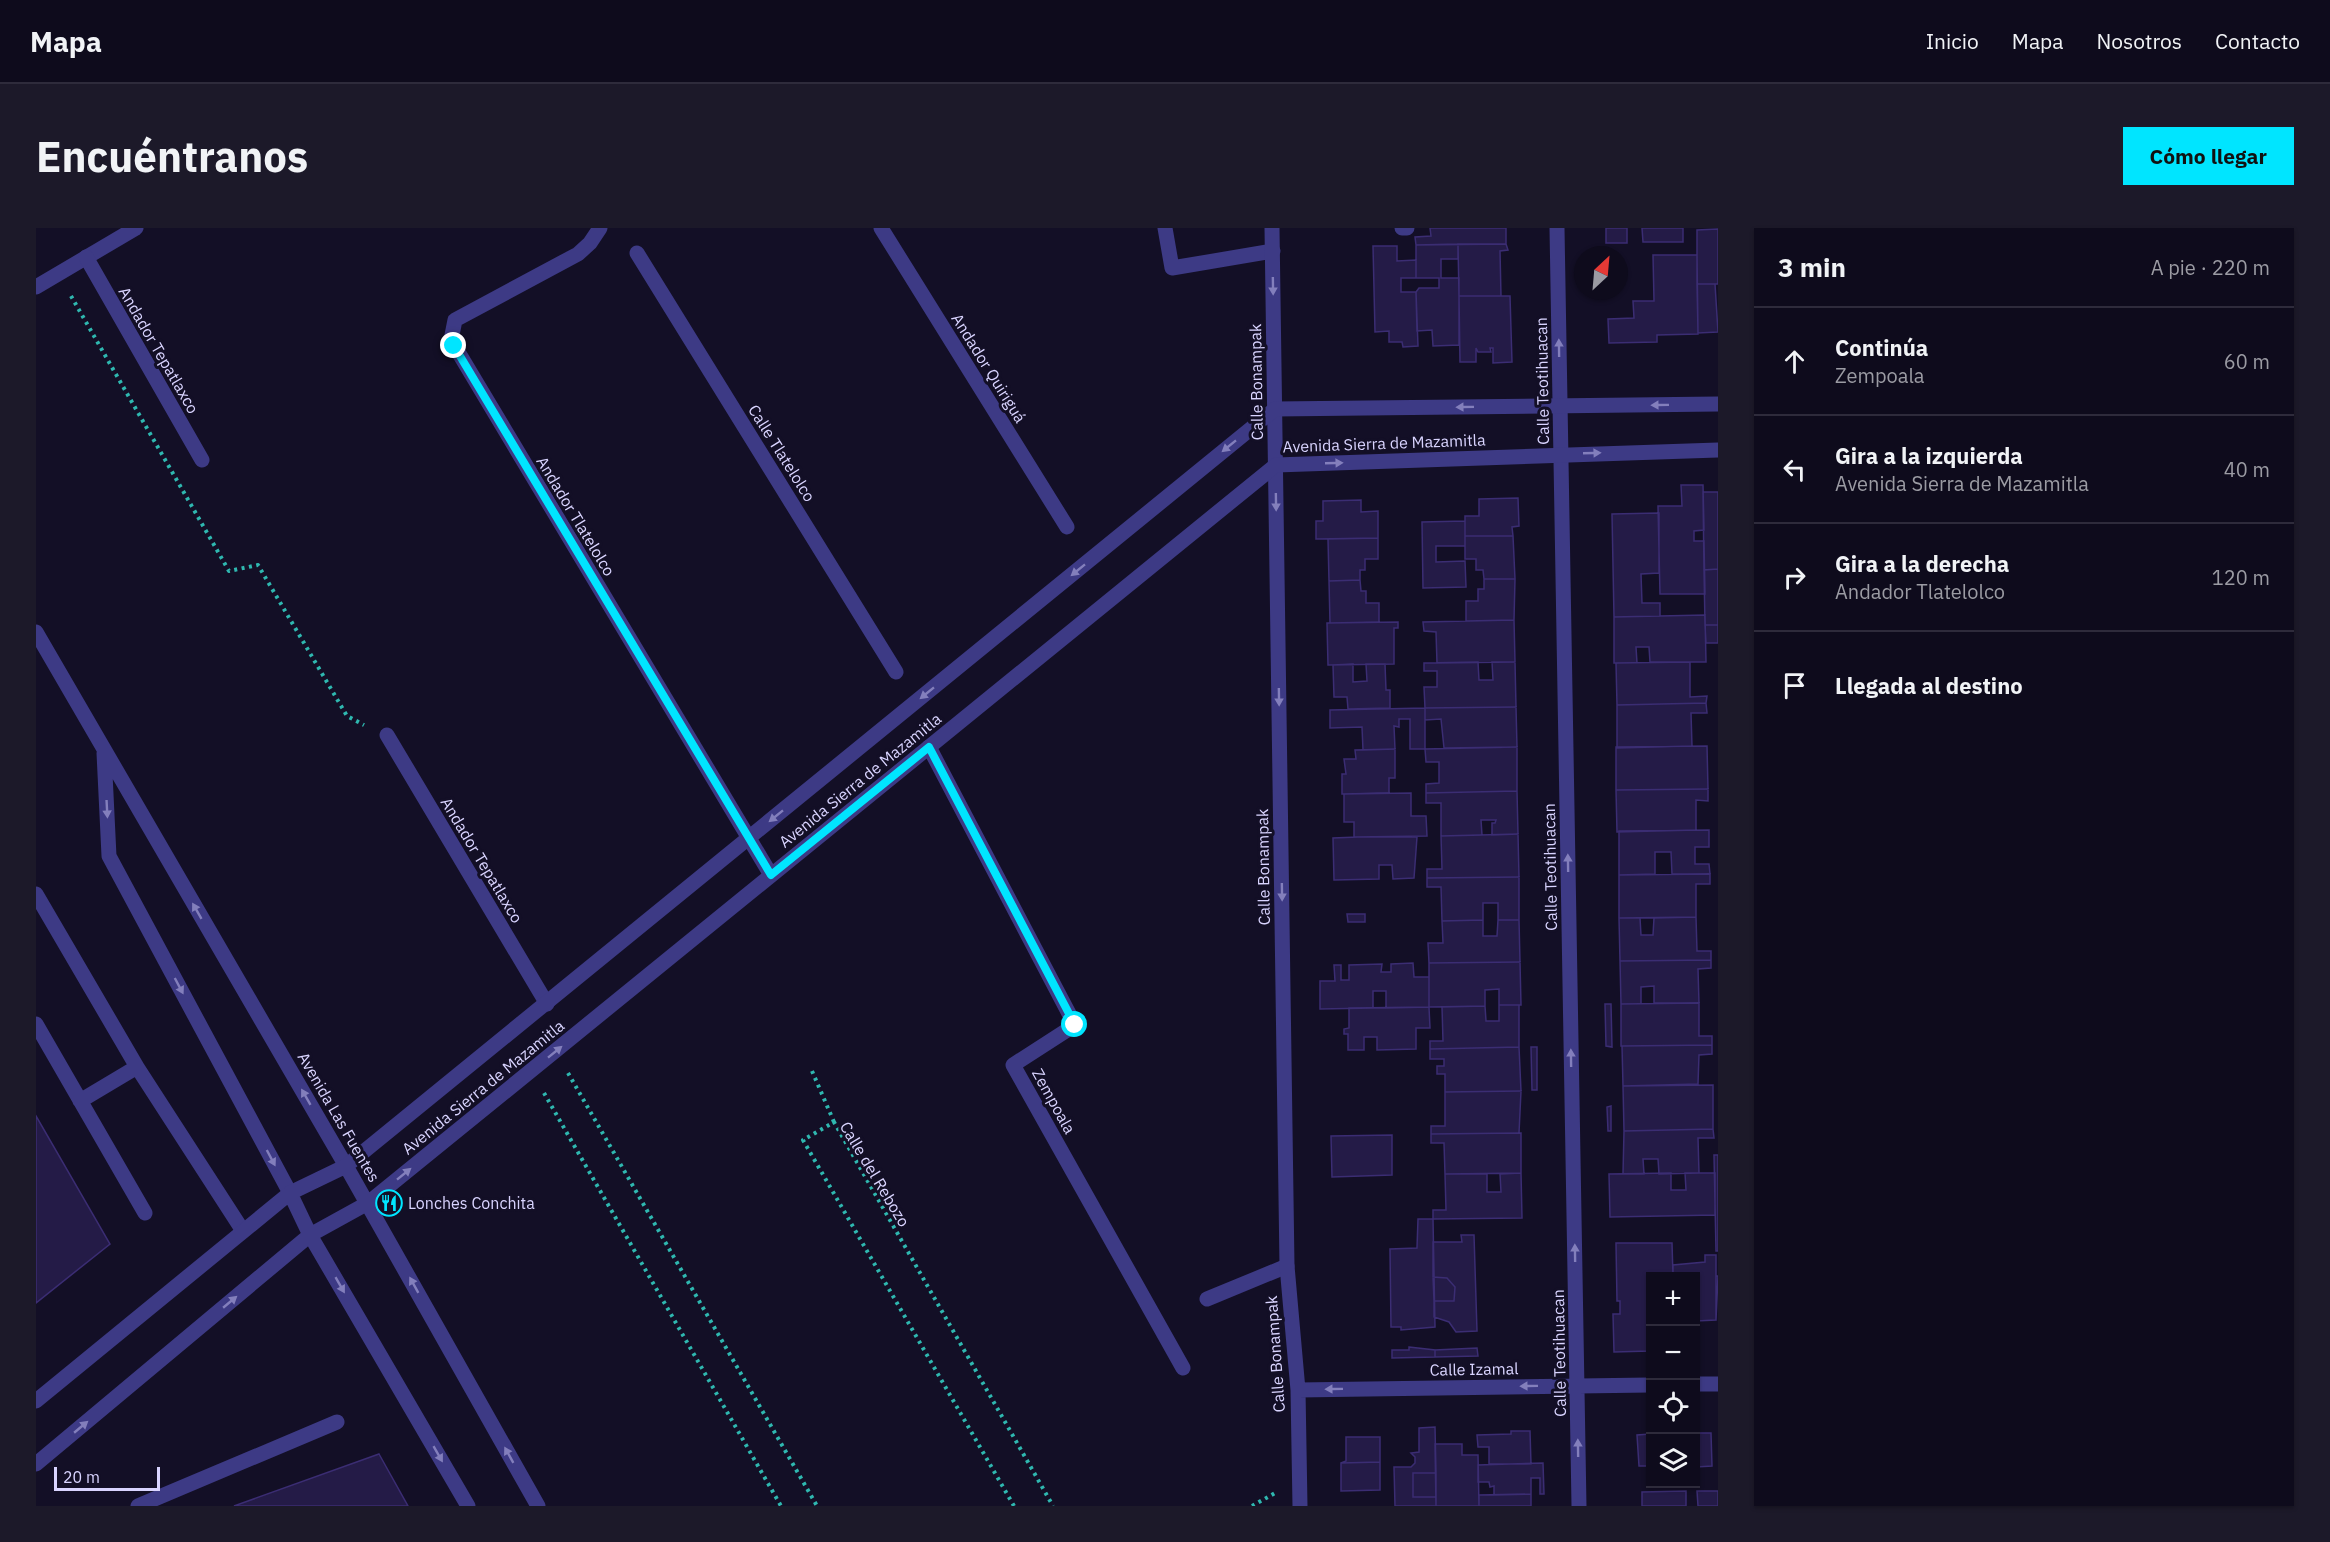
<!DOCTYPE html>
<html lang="es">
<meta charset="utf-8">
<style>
:root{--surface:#0e0b1c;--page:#1c1929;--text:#f1f3f6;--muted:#9b9ba3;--line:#2e2b3b;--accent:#00e5ff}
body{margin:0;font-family:"IBM Plex Sans",sans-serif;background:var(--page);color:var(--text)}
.controls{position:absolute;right:18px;bottom:18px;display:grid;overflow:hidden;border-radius:0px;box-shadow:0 2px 4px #0004}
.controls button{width:54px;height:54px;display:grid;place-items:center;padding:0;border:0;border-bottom:2px solid var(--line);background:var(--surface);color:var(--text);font:30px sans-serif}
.compass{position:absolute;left:1538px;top:18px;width:54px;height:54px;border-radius:50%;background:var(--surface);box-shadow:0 2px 4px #0004;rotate:26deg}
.scale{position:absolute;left:18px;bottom:15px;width:106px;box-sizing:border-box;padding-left:6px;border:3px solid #d9d4ff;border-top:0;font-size:16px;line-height:21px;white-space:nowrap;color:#d9d4ff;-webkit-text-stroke:4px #130f26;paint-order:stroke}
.stop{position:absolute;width:18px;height:18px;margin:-14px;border:4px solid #00e5ff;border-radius:50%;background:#fff}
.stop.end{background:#00e5ff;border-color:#fff;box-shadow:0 2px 6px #0008}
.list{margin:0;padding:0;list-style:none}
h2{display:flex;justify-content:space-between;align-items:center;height:78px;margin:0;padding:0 24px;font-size:26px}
h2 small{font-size:20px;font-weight:400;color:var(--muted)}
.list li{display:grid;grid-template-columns:39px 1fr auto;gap:18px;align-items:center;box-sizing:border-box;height:108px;padding:0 24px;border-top:2px solid var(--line)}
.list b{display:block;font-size:22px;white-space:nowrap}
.list p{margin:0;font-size:20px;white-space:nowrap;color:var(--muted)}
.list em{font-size:20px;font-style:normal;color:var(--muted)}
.icon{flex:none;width:33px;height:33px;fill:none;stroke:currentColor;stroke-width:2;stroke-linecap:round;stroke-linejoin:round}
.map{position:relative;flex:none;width:1682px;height:1278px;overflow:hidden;border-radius:0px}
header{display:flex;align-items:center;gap:36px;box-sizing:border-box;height:84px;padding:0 30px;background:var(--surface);border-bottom:2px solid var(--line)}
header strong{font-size:28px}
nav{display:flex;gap:33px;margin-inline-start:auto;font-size:21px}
.intro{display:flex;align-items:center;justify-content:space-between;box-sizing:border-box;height:144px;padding:0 36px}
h1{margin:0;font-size:42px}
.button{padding:15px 27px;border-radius:0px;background:var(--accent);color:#111;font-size:21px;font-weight:700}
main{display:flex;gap:36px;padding:0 36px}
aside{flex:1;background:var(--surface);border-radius:0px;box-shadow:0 2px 4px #0004}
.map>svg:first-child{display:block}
</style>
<header>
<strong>Mapa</strong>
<nav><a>Inicio</a><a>Mapa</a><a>Nosotros</a><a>Contacto</a></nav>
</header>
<div class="intro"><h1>Encuéntranos</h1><a class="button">Cómo llegar</a></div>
<main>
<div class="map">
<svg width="1682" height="1278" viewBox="0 0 1682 1278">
<rect width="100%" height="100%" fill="#130f26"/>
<path fill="#241b47" stroke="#3b2d73" stroke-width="1.5" d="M 1394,0 L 1470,0 L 1470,16 L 1380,17 L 1379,9 L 1395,8 Z
M 1570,0 L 1591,0 L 1591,15 L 1570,15 Z
M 1606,0 L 1647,0 L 1647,14 L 1607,14 Z
M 1682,1 L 1682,56 L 1661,56 L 1661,2 Z
M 1422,16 L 1422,31 L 1405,31 L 1405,50 L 1423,50 L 1423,117 L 1397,118 L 1396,102 L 1381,103 L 1380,64 L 1383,60 L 1403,60 L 1403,50 L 1380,50 L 1380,17 Z
M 1422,16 L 1470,16 L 1472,22 L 1464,23 L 1465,68 L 1423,68 Z
M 1337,18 L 1361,18 L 1361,33 L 1380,32 L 1380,50 L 1365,50 L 1365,64 L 1380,64 L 1382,118 L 1367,119 L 1366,114 L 1353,114 L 1353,103 L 1339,104 Z
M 1617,27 L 1661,27 L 1662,106 L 1621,107 L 1621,114 L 1573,115 L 1572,91 L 1598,90 L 1597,73 L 1618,73 Z
M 1661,56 L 1679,56 L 1682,104 L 1662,105 Z
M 1423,68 L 1474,68 L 1476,134 L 1457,135 L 1457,120 L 1454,120 L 1455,124 L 1442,124 L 1440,120 L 1440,134 L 1424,134 Z
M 1645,257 L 1667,257 L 1668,302 L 1658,303 L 1658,313 L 1668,313 L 1669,366 L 1624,366 L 1622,278 L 1646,278 Z
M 1667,264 L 1682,264 L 1682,341 L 1668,342 Z
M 1482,270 L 1483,298 L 1476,299 L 1477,308 L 1429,308 L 1429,288 L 1443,288 L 1443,271 Z
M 1325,272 L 1325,284 L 1342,283 L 1342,310 L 1280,311 L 1280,293 L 1287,293 L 1287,273 Z
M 1623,285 L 1623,345 L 1605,346 L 1606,375 L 1624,375 L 1624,388 L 1578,389 L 1576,286 Z
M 1429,293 L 1429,318 L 1400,318 L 1400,334 L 1429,333 L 1430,359 L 1387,360 L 1386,294 Z
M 1429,308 L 1477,308 L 1479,351 L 1448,351 L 1447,342 L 1440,342 L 1440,331 L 1429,331 Z
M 1342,310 L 1342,331 L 1329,331 L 1329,342 L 1324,342 L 1324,352 L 1293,353 L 1292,311 Z
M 1682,341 L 1682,397 L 1669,397 L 1668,342 Z
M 1448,351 L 1479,351 L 1478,392 L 1430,393 L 1430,373 L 1442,373 L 1442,361 L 1448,361 Z
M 1324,352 L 1325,363 L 1330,363 L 1330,375 L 1343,375 L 1343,394 L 1294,395 L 1293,353 Z
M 1669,387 L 1670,434 L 1614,434 L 1613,419 L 1600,419 L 1601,435 L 1578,435 L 1578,389 Z
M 1478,392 L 1479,434 L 1401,435 L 1400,404 L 1388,403 L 1387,394 Z
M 1362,394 L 1362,400 L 1358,400 L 1358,436 L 1292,437 L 1291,395 Z
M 1669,397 L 1682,397 L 1682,415 L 1670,415 Z
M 1442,434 L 1443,452 L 1457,452 L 1456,434 L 1479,434 L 1480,479 L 1389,480 L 1388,459 L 1401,459 L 1401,443 L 1388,443 L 1388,435 Z
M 1654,434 L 1654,469 L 1671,468 L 1670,475 L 1581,477 L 1580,435 Z
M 1317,436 L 1317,454 L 1331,453 L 1330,436 L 1349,436 L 1350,462 L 1354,462 L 1354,480 L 1312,481 L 1311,469 L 1298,469 L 1297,437 Z
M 1670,475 L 1671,485 L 1655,485 L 1656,518 L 1581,520 L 1581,477 Z
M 1480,479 L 1481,519 L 1408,520 L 1405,491 L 1389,492 L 1389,480 Z
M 1389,480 L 1389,521 L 1374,521 L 1374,491 L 1363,491 L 1363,499 L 1358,498 L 1359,521 L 1327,522 L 1326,499 L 1294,500 L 1294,482 Z
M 1671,518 L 1672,561 L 1580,562 L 1580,519 Z
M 1481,519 L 1481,563 L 1390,565 L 1390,556 L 1403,555 L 1403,534 L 1390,534 L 1389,521 Z
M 1359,521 L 1359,550 L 1353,550 L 1353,565 L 1306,566 L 1306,546 L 1310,546 L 1308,531 L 1320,531 L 1319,522 Z
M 1672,561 L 1672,573 L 1660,572 L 1660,602 L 1581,604 L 1580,562 Z
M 1481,563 L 1482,606 L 1456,607 L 1456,595 L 1459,595 L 1460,592 L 1445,592 L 1446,607 L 1405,608 L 1405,575 L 1390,575 L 1390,565 Z
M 1375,565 L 1375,588 L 1390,588 L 1391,608 L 1318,609 L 1318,594 L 1308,594 L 1308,566 Z
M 1673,602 L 1673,619 L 1659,619 L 1659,636 L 1673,636 L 1674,646 L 1636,646 L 1635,624 L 1619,624 L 1619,646 L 1583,647 L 1583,603 Z
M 1482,606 L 1483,649 L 1391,650 L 1391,641 L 1406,641 L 1405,608 Z
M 1322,609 L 1381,609 L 1378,650 L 1357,651 L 1356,637 L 1343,637 L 1343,651 L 1298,652 L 1297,610 Z
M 1674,646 L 1674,656 L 1660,656 L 1660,689 L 1583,690 L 1583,647 Z
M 1483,649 L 1483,692 L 1462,692 L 1462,675 L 1447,675 L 1447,692 L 1406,693 L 1405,659 L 1391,659 L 1391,650 Z
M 1311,686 L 1329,686 L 1329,694 L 1312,694 Z
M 1660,689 L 1661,723 L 1675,723 L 1675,732 L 1584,733 L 1583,690 L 1604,690 L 1605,707 L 1617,707 L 1618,690 Z
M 1447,692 L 1447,708 L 1461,708 L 1462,692 L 1483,692 L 1484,734 L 1393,735 L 1392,715 L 1407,715 L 1406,693 Z
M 1675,732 L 1675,740 L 1662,741 L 1663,775 L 1618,775 L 1618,758 L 1605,759 L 1605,776 L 1585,776 L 1584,733 Z
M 1484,734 L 1485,777 L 1463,777 L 1463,761 L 1449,762 L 1449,778 L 1393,779 L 1393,735 Z
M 1377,735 L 1378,749 L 1393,749 L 1393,779 L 1350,780 L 1350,763 L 1337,763 L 1337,780 L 1284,781 L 1284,753 L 1299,753 L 1298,737 L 1305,737 L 1305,752 L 1313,752 L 1313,737 L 1346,736 L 1345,744 L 1355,744 L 1355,736 Z
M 1663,775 L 1663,808 L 1676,808 L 1676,817 L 1585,818 L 1585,776 Z
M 1569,776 L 1575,776 L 1576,819 L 1570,818 Z
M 1463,777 L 1483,777 L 1483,819 L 1394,821 L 1394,813 L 1407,813 L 1406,779 L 1449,778 L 1450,793 L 1463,793 Z
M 1393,779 L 1394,800 L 1380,800 L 1380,821 L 1341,822 L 1341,809 L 1328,809 L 1328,822 L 1312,822 L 1312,806 L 1308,806 L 1308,801 L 1313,800 L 1313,780 Z
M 1676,817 L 1676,826 L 1663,827 L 1662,856 L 1587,858 L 1586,818 Z
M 1483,819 L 1485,863 L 1409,864 L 1409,846 L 1401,846 L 1401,838 L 1408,838 L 1408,831 L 1394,831 L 1394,821 Z
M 1495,819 L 1501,819 L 1501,862 L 1496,862 Z
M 1677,857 L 1677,901 L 1588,903 L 1587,858 Z
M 1485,863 L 1483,905 L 1395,906 L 1395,898 L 1409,898 L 1409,864 Z
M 1575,878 L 1575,903 L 1572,903 L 1571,879 Z
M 0,888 L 74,1016 L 0,1075 Z
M 1677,901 L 1678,910 L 1662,910 L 1663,945 L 1623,946 L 1622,931 L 1607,931 L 1608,946 L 1587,946 L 1588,903 Z
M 1485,905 L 1485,945 L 1409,946 L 1408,915 L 1395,915 L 1395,906 Z
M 1356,907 L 1356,947 L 1296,949 L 1295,908 Z
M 1678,927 L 1682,927 L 1682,1023 L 1680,1023 Z
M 1485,945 L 1486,990 L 1397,991 L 1397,982 L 1410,982 L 1409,946 L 1451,946 L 1451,964 L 1465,964 L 1464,946 Z
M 1635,945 L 1635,962 L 1650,962 L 1649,945 L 1679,945 L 1679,987 L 1574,989 L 1573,946 Z
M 1382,991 L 1397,991 L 1399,1099 L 1365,1102 L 1365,1099 L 1355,1099 L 1354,1021 L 1381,1020 Z
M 1425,1007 L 1438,1007 L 1441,1103 L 1420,1104 L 1413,1094 L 1398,1089 L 1398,1073 L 1418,1073 L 1419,1059 L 1411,1050 L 1397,1049 L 1397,1014 L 1426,1014 Z
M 1580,1015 L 1636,1015 L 1637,1048 L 1614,1048 L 1614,1123 L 1578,1124 L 1577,1086 L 1584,1086 L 1584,1073 L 1581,1073 Z
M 1669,1027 L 1680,1027 L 1680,1092 L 1660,1093 L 1660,1048 L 1637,1048 L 1637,1037 L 1669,1034 Z
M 1680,1048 L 1682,1048 L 1680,1092 Z
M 1397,1049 L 1411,1050 L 1419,1059 L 1418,1073 L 1398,1073 Z
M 1373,1119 L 1399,1122 L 1399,1129 L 1356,1130 L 1356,1122 L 1373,1122 Z
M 1441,1120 L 1442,1128 L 1399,1129 L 1399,1122 Z
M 1399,1199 L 1400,1245 L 1377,1245 L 1377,1269 L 1400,1269 L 1400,1278 L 1359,1278 L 1358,1239 L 1375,1239 L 1379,1235 L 1379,1229 L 1375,1225 L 1383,1224 L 1383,1200 Z
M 1475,1203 L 1494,1203 L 1495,1236 L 1453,1236 L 1453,1219 L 1442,1219 L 1441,1207 L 1475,1206 Z
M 1660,1205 L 1675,1205 L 1676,1238 L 1660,1239 Z
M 1614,1206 L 1614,1238 L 1603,1238 L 1601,1207 Z
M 1310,1209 L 1344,1209 L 1344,1234 L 1305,1235 L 1310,1233 Z
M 1399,1216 L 1426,1216 L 1426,1227 L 1442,1227 L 1443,1278 L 1400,1278 Z
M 343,1226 L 372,1278 L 198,1278 Z
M 1344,1234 L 1344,1262 L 1305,1263 L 1305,1235 Z
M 1507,1235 L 1508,1266 L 1504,1266 L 1504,1250 L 1495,1250 L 1495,1266 L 1458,1267 L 1458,1258 L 1454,1259 L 1453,1254 L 1442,1254 L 1442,1237 Z
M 1377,1245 L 1400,1245 L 1400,1269 L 1377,1269 Z
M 1650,1263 L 1650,1278 L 1606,1278 L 1606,1264 Z
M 1661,1263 L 1682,1263 L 1682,1278 L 1662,1278 Z
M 1495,1266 L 1495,1278 L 1443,1278 L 1443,1267 Z"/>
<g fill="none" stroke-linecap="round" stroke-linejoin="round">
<path stroke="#2fb8b0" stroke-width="4" stroke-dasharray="3 4.5" stroke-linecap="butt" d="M 35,68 L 193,343 L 222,337 L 311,488 L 328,497
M 776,843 L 798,894
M 532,845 L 781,1278
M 508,865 L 745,1278
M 978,1278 L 767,912 L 798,894 L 1017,1278
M 1216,1278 L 1239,1265"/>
<path stroke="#3d3a85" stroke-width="15" d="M 845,0 L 1031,299
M 1129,0 L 1136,40 L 1237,23
M 1366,0 L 1371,0
M 893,519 L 1039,797 L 977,837 L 1147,1140
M 0,666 L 101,839 L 44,873
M 0,796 L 109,985
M 101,839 L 207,1003
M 1171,1071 L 1251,1038
M 102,1278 L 301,1194"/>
<path stroke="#3d3a85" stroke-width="15" d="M 0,59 L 100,0"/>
<path stroke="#3d3a85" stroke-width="15" d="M 564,0 L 554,15 L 542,26 L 419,92 L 415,112 L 735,647
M 1236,0 L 1251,1038 L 1262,1162 L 1264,1278
M 1521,0 L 1543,1278
M 601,25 L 860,444
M 50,29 L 166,232
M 0,404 L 310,938
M 351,507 L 511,776
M 68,525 L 73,628 L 254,965
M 1660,1156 L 1682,1156
M 1262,1162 L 1614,1157"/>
<path stroke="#3d3a85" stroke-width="15" d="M 310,938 L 502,1278
M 254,965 L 274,1007 L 432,1278
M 0,1173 L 254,965 L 310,938 L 1239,181 L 1682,176
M 0,1236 L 274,1007 L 332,975 L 1240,237 L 1682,222"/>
</g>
<defs><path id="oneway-solid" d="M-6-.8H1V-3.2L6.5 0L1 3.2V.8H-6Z" transform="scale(1.5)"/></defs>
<g fill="#837fbc">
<use href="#oneway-solid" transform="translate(1237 58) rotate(89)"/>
<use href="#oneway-solid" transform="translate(1523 120) rotate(-91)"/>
<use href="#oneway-solid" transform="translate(1624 177) rotate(179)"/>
<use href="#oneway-solid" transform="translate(1429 179) rotate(179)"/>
<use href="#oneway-solid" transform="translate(1193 218) rotate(141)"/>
<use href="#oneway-solid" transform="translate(1556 225) rotate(-2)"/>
<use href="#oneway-solid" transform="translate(1298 235) rotate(-2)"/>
<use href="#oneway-solid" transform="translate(1240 274) rotate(89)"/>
<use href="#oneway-solid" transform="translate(1042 342) rotate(141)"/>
<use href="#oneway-solid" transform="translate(891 465) rotate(141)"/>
<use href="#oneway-solid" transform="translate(1243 469) rotate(89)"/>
<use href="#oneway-solid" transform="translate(71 581) rotate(87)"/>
<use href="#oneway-solid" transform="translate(740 588) rotate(141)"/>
<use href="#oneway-solid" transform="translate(1532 635) rotate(-91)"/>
<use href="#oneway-solid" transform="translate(1246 664) rotate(89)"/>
<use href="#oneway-solid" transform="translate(161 683) rotate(-120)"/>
<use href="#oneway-solid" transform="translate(143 758) rotate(62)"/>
<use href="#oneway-solid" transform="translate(519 824) rotate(-39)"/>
<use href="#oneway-solid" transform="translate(1535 830) rotate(-91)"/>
<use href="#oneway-solid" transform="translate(270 869) rotate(-120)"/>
<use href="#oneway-solid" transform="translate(235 930) rotate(62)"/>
<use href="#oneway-solid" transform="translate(368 946) rotate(-39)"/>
<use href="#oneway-solid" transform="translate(1539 1025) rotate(-91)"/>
<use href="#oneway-solid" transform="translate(304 1057) rotate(60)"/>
<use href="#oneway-solid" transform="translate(378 1057) rotate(-119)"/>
<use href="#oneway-solid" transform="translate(194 1074) rotate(-40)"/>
<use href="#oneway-solid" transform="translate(1493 1158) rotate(179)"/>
<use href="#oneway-solid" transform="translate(1298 1161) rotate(179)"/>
<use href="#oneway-solid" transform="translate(45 1199) rotate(-40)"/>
<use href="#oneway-solid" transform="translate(1542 1220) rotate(-91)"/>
<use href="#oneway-solid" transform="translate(402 1226) rotate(60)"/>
<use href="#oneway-solid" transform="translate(473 1227) rotate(-119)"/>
</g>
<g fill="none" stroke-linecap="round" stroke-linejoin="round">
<path stroke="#00e5ff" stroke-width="8" d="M 418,118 L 735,647 L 893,519 L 1039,797"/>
</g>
<defs>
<g id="restaurant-ring" transform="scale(1.35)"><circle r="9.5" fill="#130f26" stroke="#00e5ff" stroke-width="1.5"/><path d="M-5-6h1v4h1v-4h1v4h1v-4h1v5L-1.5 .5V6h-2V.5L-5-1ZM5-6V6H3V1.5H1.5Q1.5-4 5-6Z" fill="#00e5ff"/></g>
</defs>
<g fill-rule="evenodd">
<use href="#restaurant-ring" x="353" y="975"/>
</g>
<g text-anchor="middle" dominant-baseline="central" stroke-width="6" stroke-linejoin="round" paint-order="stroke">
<g font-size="16" fill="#d9d4ff" stroke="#130f26">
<text transform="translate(123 122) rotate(60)">Andador Tepatlaxco</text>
<text transform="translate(953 140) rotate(58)">Andador Quiriguá</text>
<text transform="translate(1506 153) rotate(-91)">Calle Teotihuacan</text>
<text transform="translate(1220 154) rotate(-91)">Calle Bonampak</text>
<text transform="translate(1348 215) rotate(-2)">Avenida Sierra de Mazamitla</text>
<text transform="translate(746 225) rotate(58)">Calle Tlatelolco</text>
<text transform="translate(540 288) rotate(59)">Andador Tlatelolco</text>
<text transform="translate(824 552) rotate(-39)">Avenida Sierra de Mazamitla</text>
<text transform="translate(446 632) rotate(59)">Andador Tepatlaxco</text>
<text transform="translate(1227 639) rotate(-91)">Calle Bonampak</text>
<text transform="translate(1514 639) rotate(-91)">Calle Teotihuacan</text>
<text transform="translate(447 859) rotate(-39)">Avenida Sierra de Mazamitla</text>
<text transform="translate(1018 873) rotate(61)">Zempoala</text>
<text transform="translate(303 889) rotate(60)">Avenida Las Fuentes</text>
<text transform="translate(839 946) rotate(59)">Calle del Rebozo</text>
<text transform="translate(1523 1125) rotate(-91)">Calle Teotihuacan</text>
<text transform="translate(1239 1126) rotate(-94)">Calle Bonampak</text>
<text transform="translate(1438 1141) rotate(-1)">Calle Izamal</text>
</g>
<g font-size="16" fill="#d9d4ff" stroke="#130f26" text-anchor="start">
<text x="372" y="975">Lonches Conchita</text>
</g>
</g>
</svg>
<div class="controls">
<button>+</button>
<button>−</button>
<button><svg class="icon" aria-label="locate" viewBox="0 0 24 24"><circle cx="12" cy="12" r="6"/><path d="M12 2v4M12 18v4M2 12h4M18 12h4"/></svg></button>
<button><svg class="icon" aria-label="layers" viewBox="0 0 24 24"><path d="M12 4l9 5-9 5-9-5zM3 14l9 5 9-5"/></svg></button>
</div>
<svg class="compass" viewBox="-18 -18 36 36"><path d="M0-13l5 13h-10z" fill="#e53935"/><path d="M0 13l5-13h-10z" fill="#9b9ba3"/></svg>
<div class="scale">20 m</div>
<div class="stop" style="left:1039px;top:797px"></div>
<div class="stop end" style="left:418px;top:118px"></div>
</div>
<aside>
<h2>3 min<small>A pie · 220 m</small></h2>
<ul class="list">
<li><svg class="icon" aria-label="ahead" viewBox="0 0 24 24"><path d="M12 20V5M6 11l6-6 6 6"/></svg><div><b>Continúa</b><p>Zempoala</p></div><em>60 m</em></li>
<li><svg class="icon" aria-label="left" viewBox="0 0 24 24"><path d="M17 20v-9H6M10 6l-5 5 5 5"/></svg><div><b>Gira a la izquierda</b><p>Avenida Sierra de Mazamitla</p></div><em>40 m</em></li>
<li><svg class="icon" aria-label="right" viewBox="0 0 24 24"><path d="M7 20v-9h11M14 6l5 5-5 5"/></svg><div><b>Gira a la derecha</b><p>Andador Tlatelolco</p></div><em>120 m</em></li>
<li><svg class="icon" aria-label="arrive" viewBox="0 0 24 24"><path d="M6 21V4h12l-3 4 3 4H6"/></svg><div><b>Llegada al destino</b></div></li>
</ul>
</aside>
</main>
